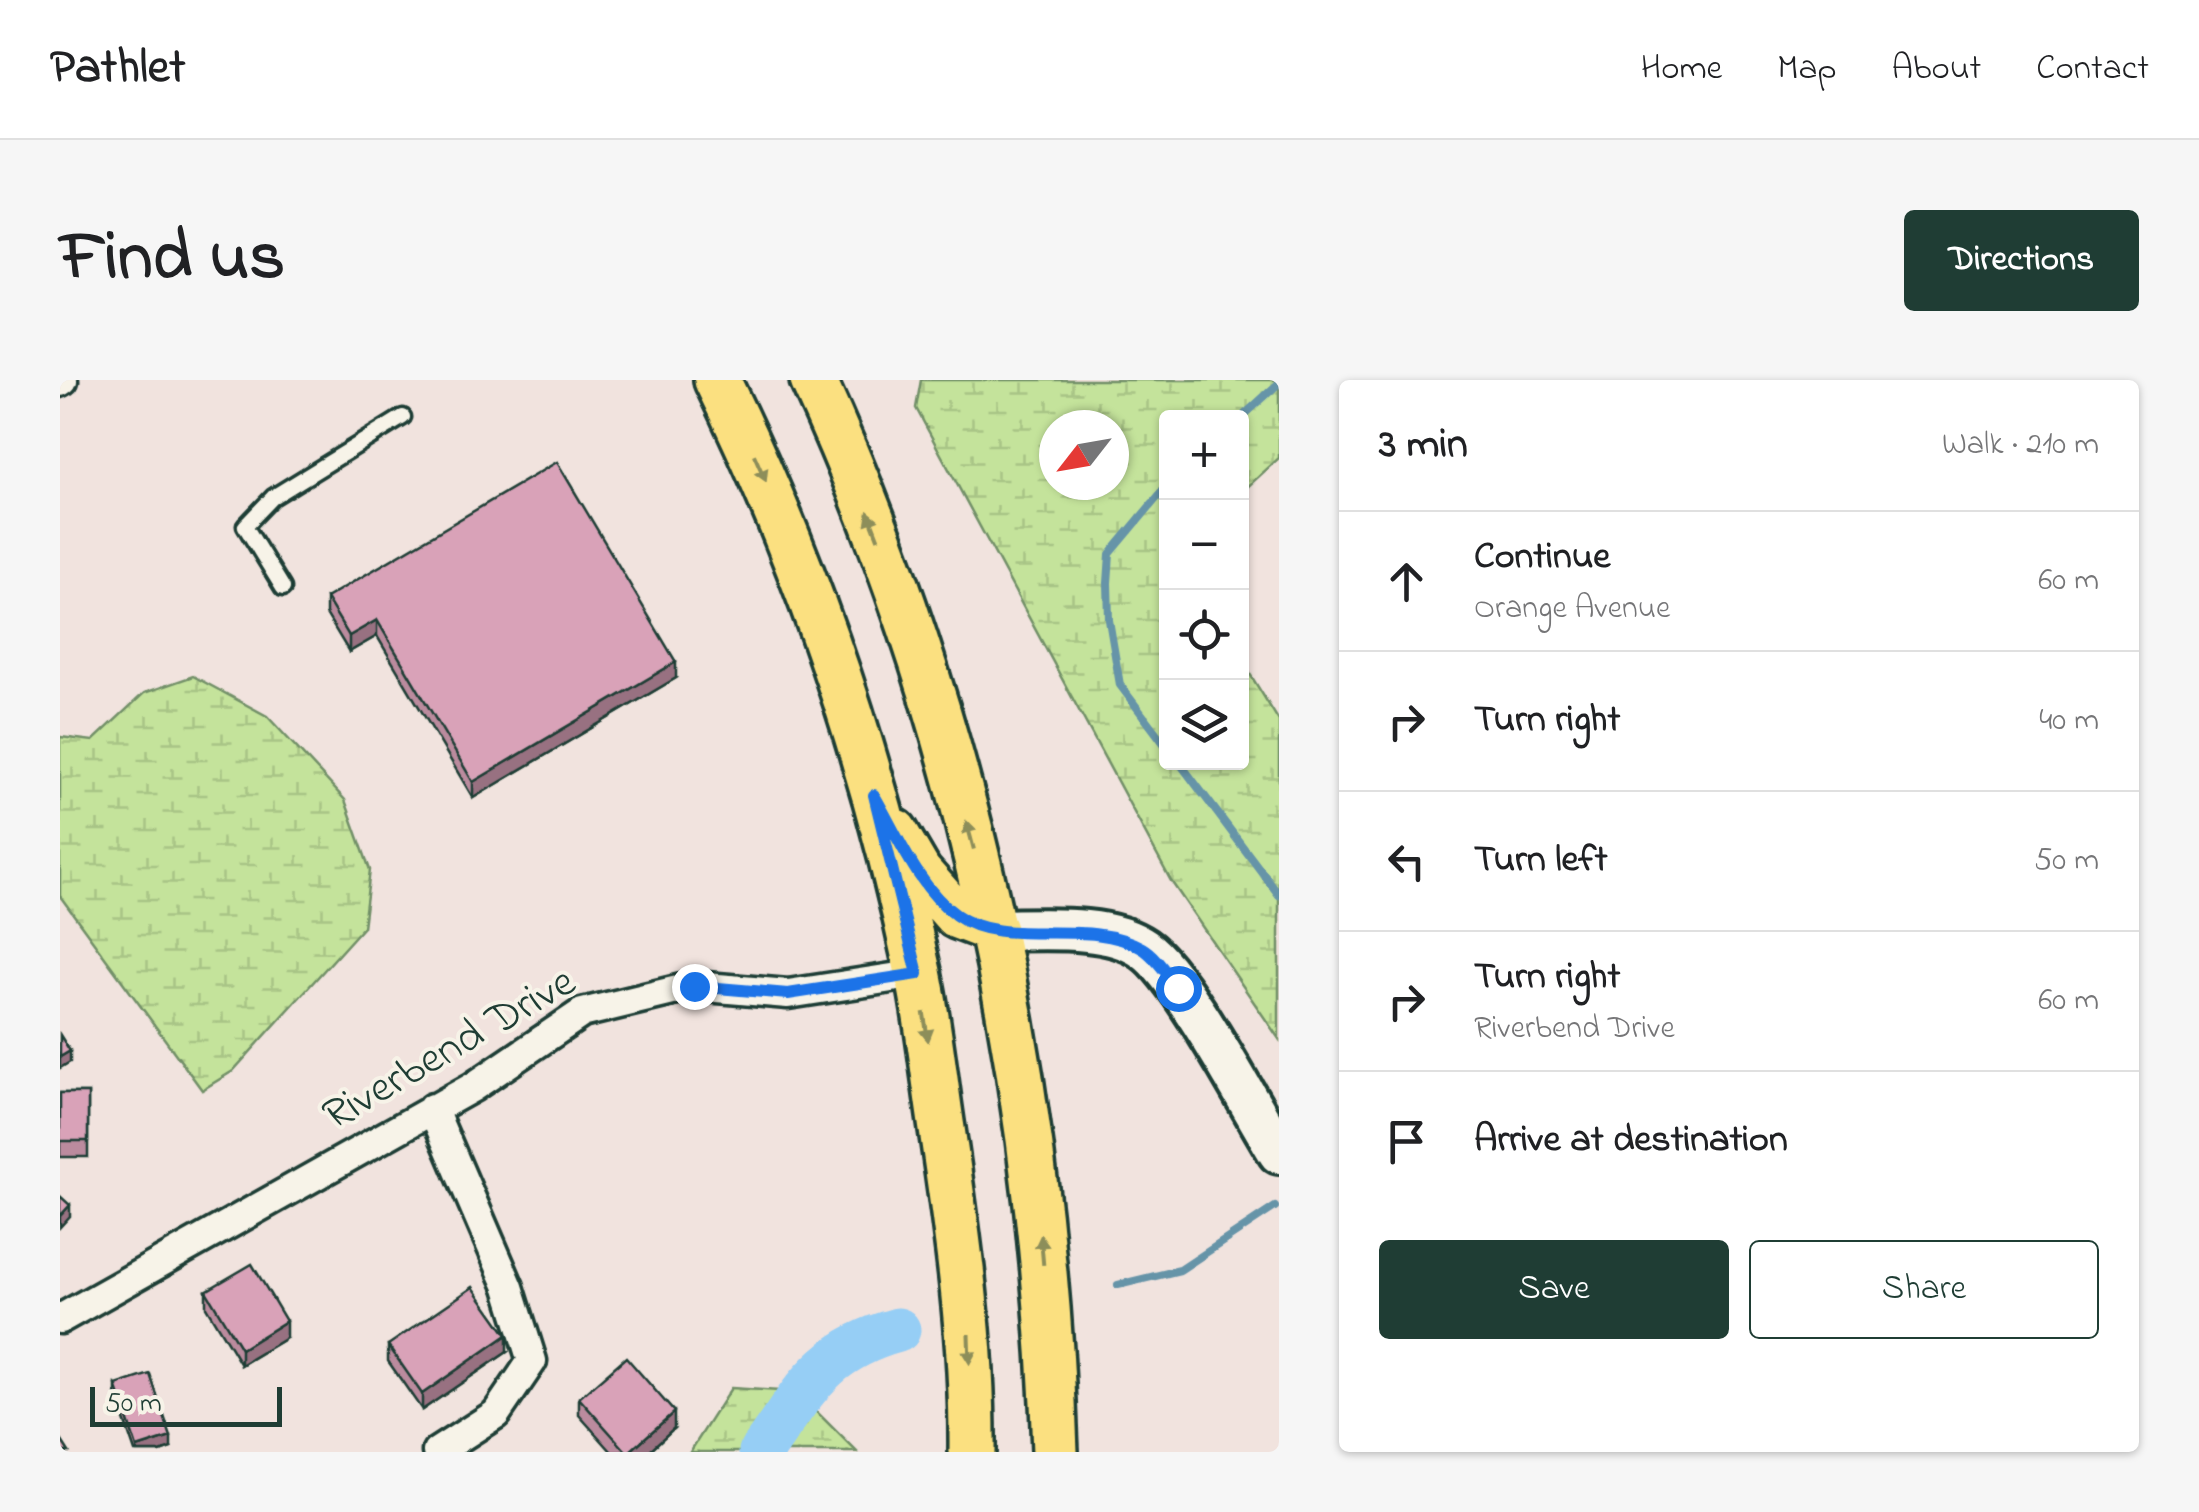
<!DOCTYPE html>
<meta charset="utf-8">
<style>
:root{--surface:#fff;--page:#f6f6f6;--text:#202124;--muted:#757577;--line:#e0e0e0;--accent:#1f3d34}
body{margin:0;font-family:"Indie Flower",sans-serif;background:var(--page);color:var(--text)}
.controls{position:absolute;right:30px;top:30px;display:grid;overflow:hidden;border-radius:10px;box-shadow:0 2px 8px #0004}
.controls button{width:90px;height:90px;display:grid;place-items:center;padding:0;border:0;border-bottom:2px solid var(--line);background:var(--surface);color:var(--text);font:50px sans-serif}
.compass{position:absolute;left:979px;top:30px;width:90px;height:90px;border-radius:50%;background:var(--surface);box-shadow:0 2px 8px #0004;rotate:239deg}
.scale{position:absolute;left:30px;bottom:25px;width:192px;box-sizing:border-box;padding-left:10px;border:5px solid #1f3d34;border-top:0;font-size:28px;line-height:35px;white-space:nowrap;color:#1f3d34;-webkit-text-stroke:8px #f7f3e8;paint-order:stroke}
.stop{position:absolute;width:30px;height:30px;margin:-22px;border:8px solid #1a73e8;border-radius:50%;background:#fff}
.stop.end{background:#1a73e8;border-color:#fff;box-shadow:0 2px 10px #0008}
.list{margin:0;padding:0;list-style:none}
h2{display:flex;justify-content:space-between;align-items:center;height:130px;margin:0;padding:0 40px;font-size:42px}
h2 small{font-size:32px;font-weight:400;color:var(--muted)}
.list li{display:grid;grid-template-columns:65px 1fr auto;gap:30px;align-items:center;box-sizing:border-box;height:140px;padding:0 40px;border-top:2px solid var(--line)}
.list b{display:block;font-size:38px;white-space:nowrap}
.list p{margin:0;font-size:32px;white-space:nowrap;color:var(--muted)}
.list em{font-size:32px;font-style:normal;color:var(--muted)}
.actions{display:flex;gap:20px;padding:30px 40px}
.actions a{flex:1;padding:22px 0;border:2px solid var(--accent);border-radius:10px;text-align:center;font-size:35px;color:var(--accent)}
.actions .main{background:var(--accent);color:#fff}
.icon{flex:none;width:55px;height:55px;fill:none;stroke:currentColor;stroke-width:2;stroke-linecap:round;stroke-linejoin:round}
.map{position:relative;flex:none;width:1219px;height:1072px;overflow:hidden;border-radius:10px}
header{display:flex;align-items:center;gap:60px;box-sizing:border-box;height:140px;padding:0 50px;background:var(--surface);border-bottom:2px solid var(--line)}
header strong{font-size:48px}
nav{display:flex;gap:55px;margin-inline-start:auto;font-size:35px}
.intro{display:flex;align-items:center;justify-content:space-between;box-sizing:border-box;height:240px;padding:0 60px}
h1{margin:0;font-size:70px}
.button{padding:25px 45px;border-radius:10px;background:var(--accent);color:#fff;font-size:35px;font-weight:700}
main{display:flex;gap:60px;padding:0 60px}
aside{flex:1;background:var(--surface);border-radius:10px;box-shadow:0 2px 8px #0004}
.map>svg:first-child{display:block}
</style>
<header>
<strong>Pathlet</strong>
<nav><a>Home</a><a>Map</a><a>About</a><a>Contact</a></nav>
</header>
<div class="intro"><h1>Find us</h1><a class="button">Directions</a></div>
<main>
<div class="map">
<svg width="1219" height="1072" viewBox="0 0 1219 1072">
<defs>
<pattern id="wetland-marsh" width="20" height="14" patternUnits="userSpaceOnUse" patternTransform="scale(2.5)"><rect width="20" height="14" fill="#c4e39b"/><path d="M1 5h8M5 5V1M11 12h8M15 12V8" fill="none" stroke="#a8c486"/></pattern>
</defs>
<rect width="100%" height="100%" fill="#f1e3de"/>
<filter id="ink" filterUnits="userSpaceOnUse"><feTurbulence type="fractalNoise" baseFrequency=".01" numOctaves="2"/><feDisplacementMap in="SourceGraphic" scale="20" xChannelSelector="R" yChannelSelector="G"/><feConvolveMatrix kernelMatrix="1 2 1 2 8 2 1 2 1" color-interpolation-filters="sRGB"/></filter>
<g filter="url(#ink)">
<path fill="url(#wetland-marsh)" stroke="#729068" stroke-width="2.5" fill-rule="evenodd" d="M 861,0 L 1219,0 L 1219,78 L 1182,112 L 1182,38 L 1106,38 L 1106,382 L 1182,382 L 1182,281 L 1219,341 L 1219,659 L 1111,501 L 856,28 ZM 994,45 L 1054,45 L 1054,105 L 994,105 Z
M 133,296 L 207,336 L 285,420 L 310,490 L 303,547 L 173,691 L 142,710 L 0,516 L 0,357 L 33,361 L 84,313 Z
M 671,1008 L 737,1012 L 797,1072 L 630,1072 Z"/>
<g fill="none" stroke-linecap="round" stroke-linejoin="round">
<path stroke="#6694a8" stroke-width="8" d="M 1181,38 L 1219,3
M 1106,107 L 1050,174 L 1048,203 L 1049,240 L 1060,305 L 1106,366
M 1119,382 L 1219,515
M 1058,905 L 1120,890 L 1215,827"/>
<path stroke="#96cef5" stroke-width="45" d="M 701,1072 C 745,1011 761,971 838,950"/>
<g stroke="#1f3d34" stroke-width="21">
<path id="service" d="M 223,208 L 185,146 L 213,117 L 343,37"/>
</g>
<g stroke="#1f3d34" stroke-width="35">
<path id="minor" d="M 0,2 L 3,0
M 372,728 L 449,907 L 472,981 L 436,1034 L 377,1072
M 0,939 L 413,707 L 522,633 L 634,606 L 728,614 L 858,594"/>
</g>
<g stroke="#1f3d34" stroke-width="48">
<path id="secondary" d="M 934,550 C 978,550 1048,543 1084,569 C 1122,595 1191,728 1219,773"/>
</g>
<g stroke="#1f3d34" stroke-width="52">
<path id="primary" d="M 657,0 C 749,188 815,387 858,592 C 869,644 874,697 882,749 C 898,857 913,963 912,1072
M 753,0 C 907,336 983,704 995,1072
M 835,452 L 859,493 L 897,536 L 934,550"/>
</g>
<use href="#service" stroke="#f7f3e8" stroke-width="14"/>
<use href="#minor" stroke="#f7f3e8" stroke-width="28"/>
<use href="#secondary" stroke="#f7f3e8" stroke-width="40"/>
<use href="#primary" stroke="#fbe080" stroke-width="45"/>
</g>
<path fill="#bb8b9e" stroke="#1f3d34" stroke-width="2.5" d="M 266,218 L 616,298 L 413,418 L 317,256 L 289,272 L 266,234 Z
M 0,713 L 28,713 L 28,777 L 0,777 Z
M 146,911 L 226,958 L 181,985 L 146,927 Z
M 328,965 L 447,972 L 362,1030 L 328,981 Z
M 56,1005 L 111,1068 L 100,1072 L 75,1072 L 56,1016 Z
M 519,1018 L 614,1048 L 588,1072 L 552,1072 L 519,1035 Z"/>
<path fill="#987181" stroke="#1f3d34" stroke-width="2.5" d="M 317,240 L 317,256 L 289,272 L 289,256 Z
M 616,282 L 616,298 L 413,418 L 413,402 Z
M 10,671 L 10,682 L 0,688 L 0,677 Z
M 10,825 L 10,836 L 0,847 L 0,836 Z
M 226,941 L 226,958 L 181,985 L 181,969 Z
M 447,955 L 447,972 L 362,1030 L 362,1014 Z
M 614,1032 L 614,1048 L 588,1072 L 569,1072 Z
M 111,1057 L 111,1068 L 100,1072 L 77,1072 L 77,1068 Z"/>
<path fill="#d9a2b8" stroke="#1f3d34" stroke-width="2.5" d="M 497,82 L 616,282 L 413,402 L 317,240 L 289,256 L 266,218 Z
M 0,655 L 10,671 L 0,677 Z
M 0,713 L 28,713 L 28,761 L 0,761 Z
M 0,816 L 10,825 L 0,836 Z
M 192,884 L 226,941 L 181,969 L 146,911 Z
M 413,907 L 447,955 L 362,1014 L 328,965 Z
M 566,977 L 614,1032 L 569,1072 L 567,1072 L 519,1018 Z
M 90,994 L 111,1057 L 77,1068 L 56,1005 Z
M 0,1058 L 9,1072 L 0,1072 Z"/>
<defs><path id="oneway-solid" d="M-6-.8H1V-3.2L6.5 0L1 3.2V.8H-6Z" transform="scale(2.5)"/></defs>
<g fill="#8d8e5a">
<use href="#oneway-solid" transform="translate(700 88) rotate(66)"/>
<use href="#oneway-solid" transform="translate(813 145) rotate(-111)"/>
<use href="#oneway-solid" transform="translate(910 455) rotate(-105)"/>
<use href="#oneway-solid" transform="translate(866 647) rotate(81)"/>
<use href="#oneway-solid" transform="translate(982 870) rotate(-95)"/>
<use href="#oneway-solid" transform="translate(909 969) rotate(88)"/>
</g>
</g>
<g fill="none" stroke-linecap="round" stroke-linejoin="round" filter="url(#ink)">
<path stroke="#1a73e8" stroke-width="12" d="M 634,606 L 728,614 L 858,594 L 814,415 C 837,454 858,508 896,535 C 944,570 1026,536 1082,568 C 1096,576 1108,596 1118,608"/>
</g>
<g text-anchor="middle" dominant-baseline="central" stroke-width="8" stroke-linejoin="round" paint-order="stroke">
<g font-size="45" fill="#1f3d34" stroke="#f7f3e8">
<text transform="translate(390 670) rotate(-30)">Riverbend Drive</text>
</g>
</g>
</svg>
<div class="controls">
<button>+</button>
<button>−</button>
<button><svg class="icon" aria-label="locate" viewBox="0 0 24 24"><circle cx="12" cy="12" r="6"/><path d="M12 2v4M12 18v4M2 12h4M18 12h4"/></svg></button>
<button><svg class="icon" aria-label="layers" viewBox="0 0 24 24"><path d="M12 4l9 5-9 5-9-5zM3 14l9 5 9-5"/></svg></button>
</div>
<svg class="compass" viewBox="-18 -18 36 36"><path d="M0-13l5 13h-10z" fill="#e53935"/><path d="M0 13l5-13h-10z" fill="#757577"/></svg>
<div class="scale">50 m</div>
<div class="stop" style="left:1118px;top:608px"></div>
<div class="stop end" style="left:634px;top:606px"></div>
</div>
<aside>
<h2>3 min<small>Walk · 210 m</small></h2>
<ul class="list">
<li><svg class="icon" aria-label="ahead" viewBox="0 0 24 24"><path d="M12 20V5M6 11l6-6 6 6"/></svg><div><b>Continue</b><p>Orange Avenue</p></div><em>60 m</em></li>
<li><svg class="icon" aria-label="right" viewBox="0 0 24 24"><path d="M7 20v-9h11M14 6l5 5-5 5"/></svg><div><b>Turn right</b></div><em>40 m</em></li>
<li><svg class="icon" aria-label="left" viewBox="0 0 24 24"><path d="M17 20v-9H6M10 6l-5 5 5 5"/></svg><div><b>Turn left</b></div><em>50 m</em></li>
<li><svg class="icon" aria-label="right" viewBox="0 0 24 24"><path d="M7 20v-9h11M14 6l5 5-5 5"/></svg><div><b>Turn right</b><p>Riverbend Drive</p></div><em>60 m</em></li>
<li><svg class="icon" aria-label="arrive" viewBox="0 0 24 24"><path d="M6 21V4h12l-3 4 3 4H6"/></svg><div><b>Arrive at destination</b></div></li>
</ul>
<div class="actions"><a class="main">Save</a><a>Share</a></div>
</aside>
</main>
